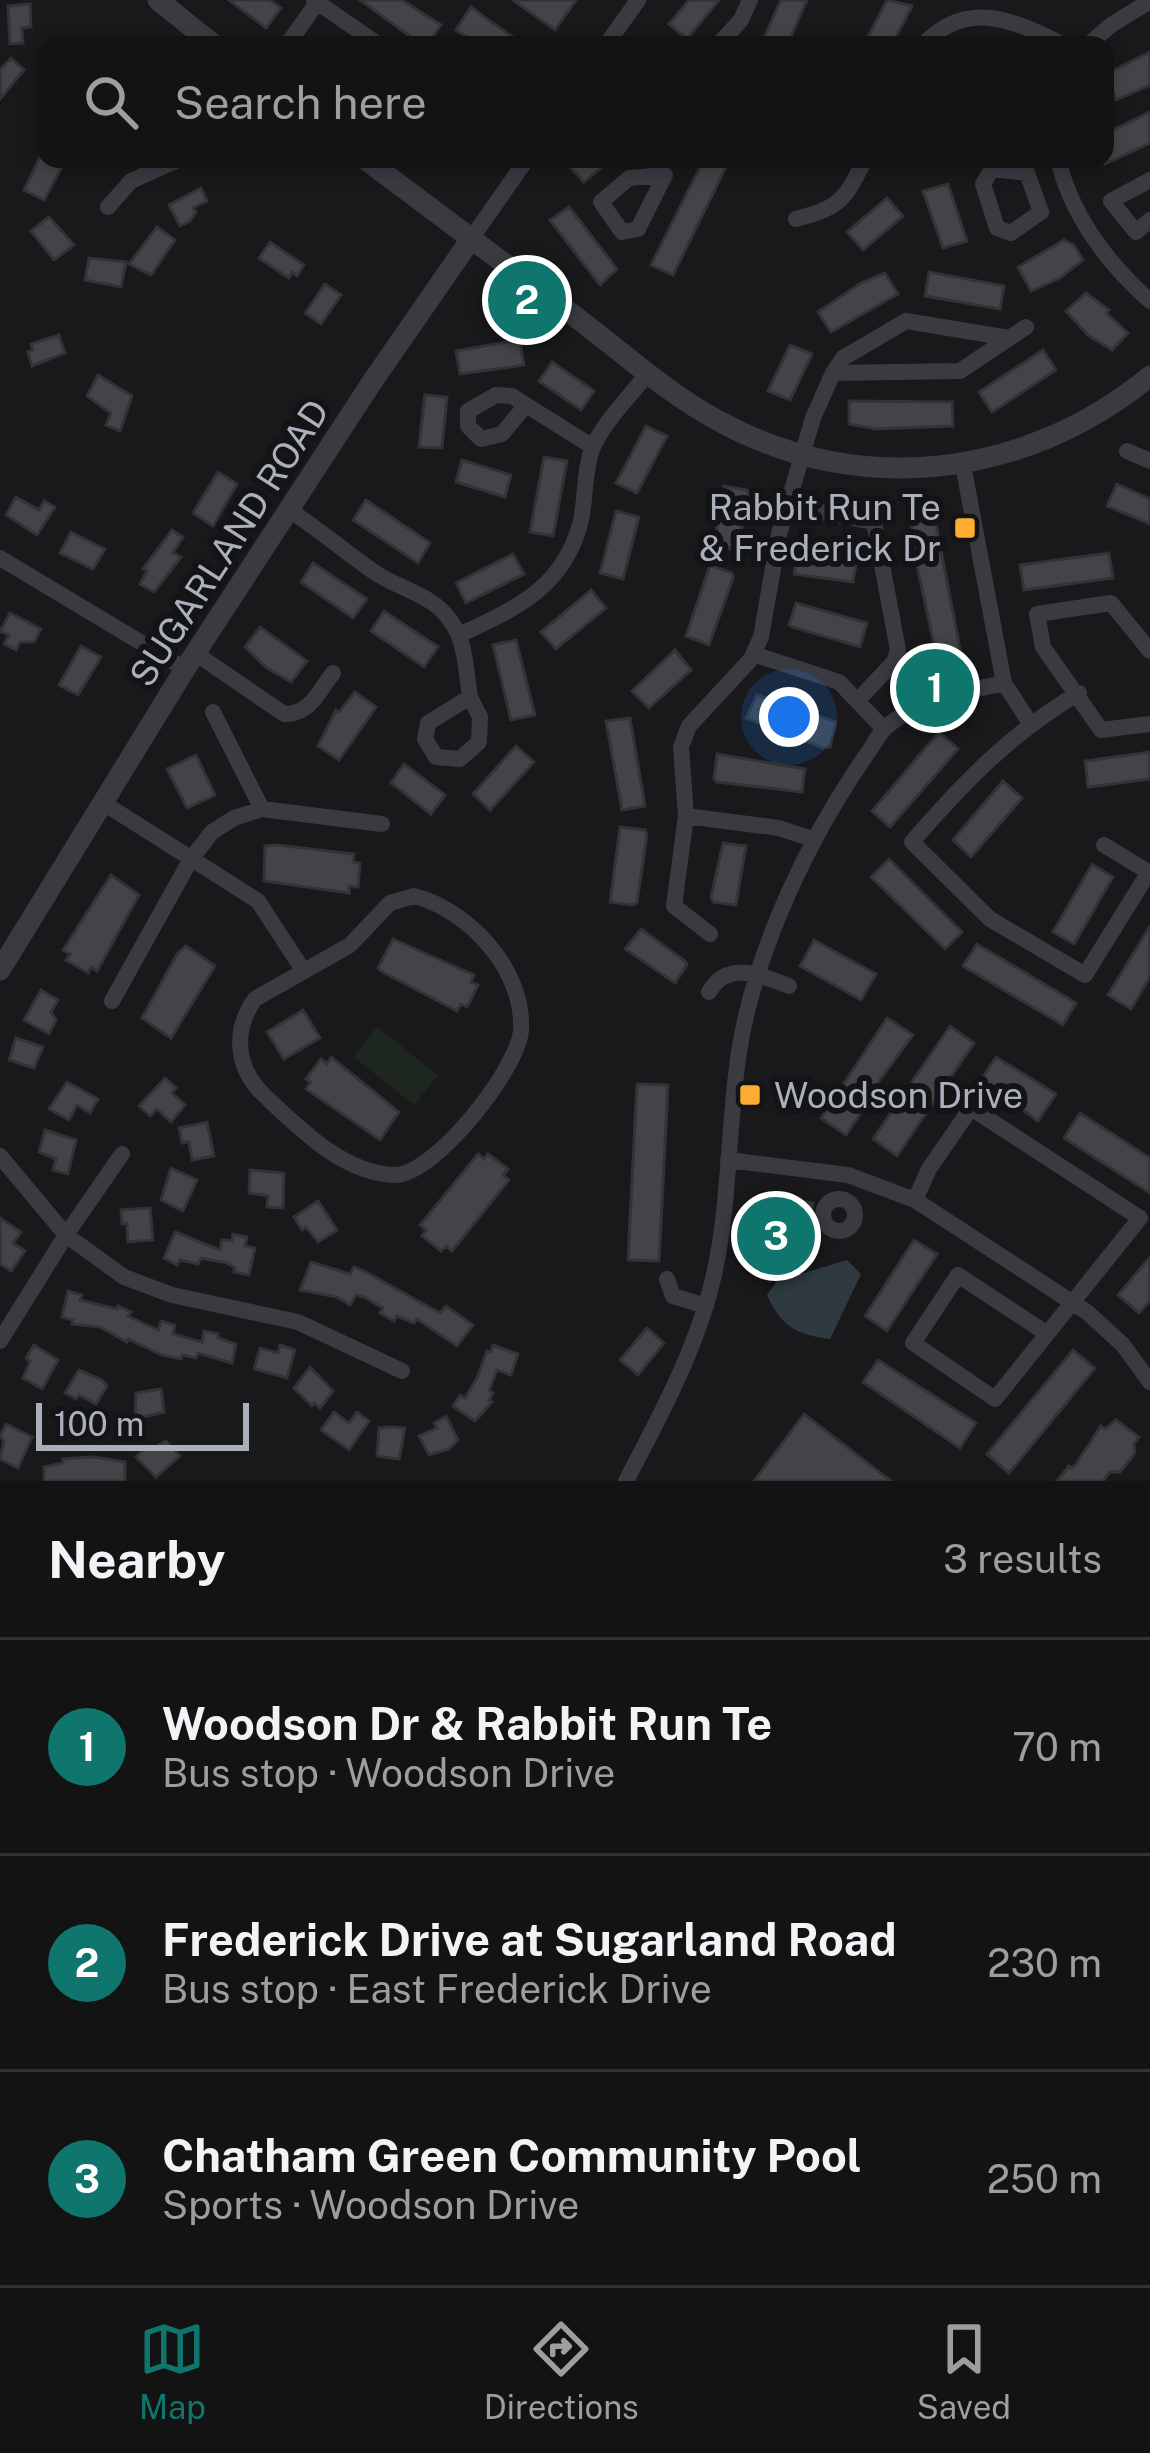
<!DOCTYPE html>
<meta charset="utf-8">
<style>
:root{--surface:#131314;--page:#202022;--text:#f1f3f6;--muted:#9d9ea0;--line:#323234;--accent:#0f766e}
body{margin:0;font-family:"Public Sans",sans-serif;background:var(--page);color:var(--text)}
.scale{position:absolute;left:36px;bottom:30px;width:213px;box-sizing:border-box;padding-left:12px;border:6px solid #abb1bc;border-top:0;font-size:33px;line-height:42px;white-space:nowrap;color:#abb1bc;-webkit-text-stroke:9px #141416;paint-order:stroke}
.you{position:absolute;left:789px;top:717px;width:42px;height:42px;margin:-30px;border:9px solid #fff;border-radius:50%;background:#1a73e8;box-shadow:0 0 0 18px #1a73e833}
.badge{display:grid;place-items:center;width:78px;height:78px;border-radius:50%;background:var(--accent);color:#fff;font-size:39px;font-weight:700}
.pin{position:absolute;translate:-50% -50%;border:6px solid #fff;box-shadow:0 3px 12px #0006}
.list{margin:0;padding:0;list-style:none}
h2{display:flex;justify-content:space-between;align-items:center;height:156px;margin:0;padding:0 48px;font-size:51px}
h2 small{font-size:39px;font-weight:400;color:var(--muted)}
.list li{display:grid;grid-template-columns:78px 1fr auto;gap:36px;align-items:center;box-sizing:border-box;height:216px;padding:0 48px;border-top:3px solid var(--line)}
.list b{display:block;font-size:45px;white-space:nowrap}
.list p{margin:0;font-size:39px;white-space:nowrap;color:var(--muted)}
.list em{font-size:39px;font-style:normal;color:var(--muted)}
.icon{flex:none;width:66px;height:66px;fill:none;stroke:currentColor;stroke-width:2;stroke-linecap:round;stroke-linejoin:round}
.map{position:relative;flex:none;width:1150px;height:1481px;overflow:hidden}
.search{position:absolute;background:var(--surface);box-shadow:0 6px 18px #0003;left:36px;right:36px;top:36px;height:132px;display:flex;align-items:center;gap:30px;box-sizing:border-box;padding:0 42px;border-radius:24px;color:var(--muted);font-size:45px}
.sheet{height:804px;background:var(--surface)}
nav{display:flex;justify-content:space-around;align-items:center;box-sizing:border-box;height:168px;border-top:3px solid var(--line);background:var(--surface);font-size:33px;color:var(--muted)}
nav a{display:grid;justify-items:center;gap:6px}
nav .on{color:var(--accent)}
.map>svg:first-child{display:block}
</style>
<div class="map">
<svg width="1150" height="1481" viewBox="0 0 1150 1481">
<rect width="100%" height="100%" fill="#19191b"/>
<path fill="#1e271f" d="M 377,1027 L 438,1075 L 414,1105 L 354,1057 Z"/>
<path fill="#2e3940" d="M 847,1260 L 861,1274 L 830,1339 C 796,1335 781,1326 767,1295 L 777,1281 Z"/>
<path fill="#434448" stroke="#333337" stroke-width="3" d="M 229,0 L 270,0 L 281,8 L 266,28 Z
M 360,0 L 402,0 L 441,25 L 427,45 L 422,45 Z
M 513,0 L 576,0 L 555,30 Z
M 689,0 L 719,0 L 687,39 L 669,24 Z
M 781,0 L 807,0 L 787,45 L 774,45 L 763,40 Z
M 887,0 L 912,6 L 892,45 L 864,45 Z
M 30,4 L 31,27 L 22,28 L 23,43 L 10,44 L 8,6 Z
M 471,7 L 488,20 L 525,45 L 479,45 L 456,30 Z
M 1150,52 L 1150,85 L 1116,100 L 1106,74 Z
M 11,58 L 24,70 L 0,99 L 0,70 Z
M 1150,112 L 1150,143 L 1105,164 L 1105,134 Z
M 40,157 L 62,167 L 44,200 L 24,190 Z
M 575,159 L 612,159 L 584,182 L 568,165 Z
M 704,159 L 730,159 L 673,275 L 651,265 Z
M 948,184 L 967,241 L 943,248 L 923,191 Z
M 201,188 L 207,201 L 193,208 L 196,212 L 190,221 L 180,226 L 169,205 Z
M 887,198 L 903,216 L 863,250 L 847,232 Z
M 569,207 L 617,269 L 600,285 L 550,220 Z
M 49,217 L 74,245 L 54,260 L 31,231 Z
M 157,227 L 175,240 L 151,275 L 129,264 Z
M 1064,240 L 1074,245 L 1083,260 L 1060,278 L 1031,291 L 1018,267 Z
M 270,242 L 304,265 L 297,276 L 292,272 L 289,278 L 259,258 Z
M 89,258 L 126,262 L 121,287 L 85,280 Z
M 929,272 L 1004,286 L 1000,309 L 925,296 Z
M 885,273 L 898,294 L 831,332 L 818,312 L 861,283 Z
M 325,284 L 341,295 L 321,324 L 305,313 Z
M 1086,293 L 1109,310 L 1106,313 L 1128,333 L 1112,350 L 1088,335 L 1066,311 Z
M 59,335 L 65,353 L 32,366 L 28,352 L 33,350 L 31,344 Z
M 507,342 L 520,342 L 524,365 L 460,374 L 456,351 Z
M 790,345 L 812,354 L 790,400 L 768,391 Z
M 1043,350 L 1056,370 L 992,412 L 979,392 Z
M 552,362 L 594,391 L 581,410 L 539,381 Z
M 98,375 L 132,396 L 120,431 L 106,425 L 111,413 L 87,396 Z
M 425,395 L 447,397 L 442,448 L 419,447 Z
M 849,401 L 952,402 L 953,426 L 875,429 L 849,424 Z
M 646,426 L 667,436 L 637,493 L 616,483 Z
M 544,457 L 567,461 L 553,536 L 530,532 Z
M 462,460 L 511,475 L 505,497 L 456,482 Z
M 218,472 L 237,484 L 213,526 L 193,513 Z
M 1117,484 L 1150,499 L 1150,524 L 1107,506 Z
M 724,486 L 747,490 L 749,495 L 737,550 L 714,546 Z
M 16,497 L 39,510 L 44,501 L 55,507 L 37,535 L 6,515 Z
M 366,500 L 430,543 L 418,563 L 353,520 Z
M 932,504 L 961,654 L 937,658 L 915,556 L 909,508 Z
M 616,511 L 639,517 L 623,579 L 600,573 Z
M 172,530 L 183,537 L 173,553 L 181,557 L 154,592 L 140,584 L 147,571 L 143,569 Z
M 71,532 L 105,549 L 93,569 L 60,553 Z
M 798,551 L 853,556 L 857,559 L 853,582 L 794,574 Z
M 1109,553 L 1113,578 L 1024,590 L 1020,565 Z
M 513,554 L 524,574 L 466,603 L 456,583 Z
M 313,563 L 367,599 L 353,618 L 301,582 Z
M 710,565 L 732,573 L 733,578 L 709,645 L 686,636 Z
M 591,590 L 606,608 L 556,649 L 541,632 Z
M 796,603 L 867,623 L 860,647 L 792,627 L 789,625 Z
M 384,611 L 438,647 L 424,667 L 371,631 Z
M 10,613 L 41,629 L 34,642 L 20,642 L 16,650 L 4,644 L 9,635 L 0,631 Z
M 260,627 L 307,661 L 291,682 L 267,668 L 245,647 Z
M 516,640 L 535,715 L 511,720 L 493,645 Z
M 81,646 L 101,657 L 78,695 L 59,685 Z
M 675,650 L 691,670 L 649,708 L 632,691 Z
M 355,692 L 376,707 L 339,760 L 318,746 L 336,710 L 339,712 Z
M 757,695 L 836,722 L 830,747 L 823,748 L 746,718 Z
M 630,718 L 645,806 L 622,810 L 606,721 Z
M 939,732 L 958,749 L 890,827 L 872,811 Z
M 516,746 L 534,762 L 490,810 L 473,794 Z
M 1150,752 L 1150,779 L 1088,787 L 1085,761 Z
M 717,754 L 805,769 L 802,792 L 717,782 L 714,779 Z
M 196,755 L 215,795 L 187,808 L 167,769 Z
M 404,764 L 445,795 L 431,814 L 391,783 Z
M 1003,781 L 1022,798 L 971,857 L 953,840 Z
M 620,827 L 645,830 L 647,834 L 637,903 L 632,905 L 610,902 Z
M 723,843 L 746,846 L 736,905 L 713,902 L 711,897 Z
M 277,845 L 354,854 L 353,862 L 360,863 L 358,887 L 349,886 L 349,893 L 264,881 L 265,846 Z
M 889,859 L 962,932 L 945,949 L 871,877 Z
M 1092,864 L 1113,877 L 1074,944 L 1053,932 Z
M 111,875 L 139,895 L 97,971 L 91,967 L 88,973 L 66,960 L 70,954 L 63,950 Z
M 1150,926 L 1150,977 L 1131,1009 L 1108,995 Z
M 641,929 L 685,961 L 687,965 L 675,983 L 625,949 Z
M 393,939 L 474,975 L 471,982 L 478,985 L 467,1007 L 461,1004 L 457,1011 L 381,971 L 378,968 Z
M 814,940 L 876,974 L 861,1000 L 800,966 Z
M 977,944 L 1076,1003 L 1063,1025 L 963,966 Z
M 186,946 L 215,966 L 171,1038 L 142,1018 L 177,954 Z
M 41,990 L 58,1000 L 51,1012 L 56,1020 L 49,1034 L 24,1020 Z
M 303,1010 L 320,1038 L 284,1059 L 267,1032 Z
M 887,1018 L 913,1035 L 866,1099 L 869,1101 L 846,1135 L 821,1118 Z
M 950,1026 L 974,1043 L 897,1156 L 873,1139 Z
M 16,1038 L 43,1047 L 34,1068 L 9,1060 Z
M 331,1057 L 399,1112 L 380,1140 L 306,1089 L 311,1082 L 306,1079 L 321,1059 L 327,1064 Z
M 996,1057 L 1056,1094 L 1038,1121 L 981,1080 Z
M 165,1078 L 176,1088 L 172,1093 L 185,1105 L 171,1122 L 157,1109 L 150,1116 L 139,1106 Z
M 67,1082 L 98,1099 L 90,1113 L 77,1105 L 69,1120 L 49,1109 Z
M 637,1084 L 668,1085 L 659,1261 L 628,1260 Z
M 1080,1113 L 1150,1158 L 1150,1193 L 1064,1138 Z
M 207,1122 L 214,1156 L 192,1160 L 189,1142 L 182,1143 L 179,1128 Z
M 45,1130 L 76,1140 L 68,1174 L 53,1170 L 56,1159 L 39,1152 Z
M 478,1154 L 484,1159 L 488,1154 L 508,1169 L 503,1175 L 509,1180 L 452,1251 L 446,1246 L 441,1251 L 422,1236 L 426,1230 L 420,1225 Z
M 171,1168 L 197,1180 L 183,1211 L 161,1200 Z
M 250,1170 L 284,1173 L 283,1208 L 267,1207 L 268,1196 L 249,1193 Z
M 785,1199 L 813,1203 L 811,1220 L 783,1216 Z
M 318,1201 L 337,1230 L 318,1242 L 306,1227 L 302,1230 L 294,1217 Z
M 150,1208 L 153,1240 L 128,1242 L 127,1223 L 122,1224 L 121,1210 Z
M 0,1218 L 21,1232 L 13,1243 L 25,1251 L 11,1271 L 0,1264 Z
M 175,1232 L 220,1250 L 222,1240 L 232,1241 L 233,1234 L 247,1237 L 245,1246 L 255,1248 L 249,1275 L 234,1272 L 235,1268 L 227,1263 L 201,1258 L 198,1264 L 180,1260 L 177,1265 L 164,1258 Z
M 914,1240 L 937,1254 L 887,1331 L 865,1316 Z
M 1150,1257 L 1150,1301 L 1139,1313 L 1118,1295 Z
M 311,1262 L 350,1274 L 354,1267 L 364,1271 L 440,1313 L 446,1306 L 473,1325 L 457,1346 L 417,1319 L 414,1323 L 397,1316 L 394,1321 L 380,1313 L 383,1308 L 364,1297 L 356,1295 L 350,1305 L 337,1297 L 300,1290 Z
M 68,1291 L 82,1295 L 80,1300 L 117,1309 L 118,1306 L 131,1312 L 128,1316 L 158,1330 L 161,1321 L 175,1325 L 173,1334 L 202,1342 L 204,1331 L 218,1334 L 218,1338 L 236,1344 L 232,1363 L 198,1353 L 196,1358 L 182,1355 L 181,1359 L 162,1355 L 128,1339 L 127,1342 L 100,1327 L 72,1324 L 73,1320 L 62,1317 Z
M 647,1328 L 664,1343 L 638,1375 L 620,1360 Z
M 34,1345 L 58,1360 L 42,1389 L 23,1378 L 30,1361 L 26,1358 Z
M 280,1345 L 295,1350 L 287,1378 L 254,1369 L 260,1348 L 278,1353 Z
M 493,1345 L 518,1354 L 511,1375 L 497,1370 L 489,1390 L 493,1393 L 489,1400 L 492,1402 L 475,1421 L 453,1406 L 460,1395 L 465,1398 L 477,1378 L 487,1351 L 491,1352 Z
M 1073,1350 L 1095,1368 L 1009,1473 L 987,1454 Z
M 878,1360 L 976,1423 L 960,1448 L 863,1382 Z
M 310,1367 L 333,1391 L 320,1408 L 314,1403 L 312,1406 L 294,1388 Z
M 79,1370 L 102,1380 L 107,1386 L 96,1404 L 79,1395 L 76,1399 L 65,1393 Z
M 161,1389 L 164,1412 L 135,1419 L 136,1393 Z
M 334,1412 L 349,1423 L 357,1412 L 369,1421 L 349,1450 L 321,1430 Z
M 804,1414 L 891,1481 L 754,1481 Z
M 446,1416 L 458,1440 L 449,1449 L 429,1455 L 419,1436 L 437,1428 L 434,1423 Z
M 1116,1420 L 1139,1437 L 1134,1444 L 1135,1453 L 1120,1472 L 1110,1472 L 1103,1481 L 1057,1481 L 1069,1466 L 1072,1468 L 1076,1464 L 1101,1426 L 1105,1429 Z
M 6,1424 L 32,1437 L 18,1468 L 0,1459 L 4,1441 L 0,1436 Z
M 392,1427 L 405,1428 L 399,1459 L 377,1456 L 379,1428 Z
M 166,1441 L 180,1456 L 156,1477 L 136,1457 L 146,1447 L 150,1450 Z
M 93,1457 L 125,1462 L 125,1481 L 44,1481 L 44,1467 L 63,1463 L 63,1459 Z"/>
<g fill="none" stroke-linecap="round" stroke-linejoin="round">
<path stroke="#3a3b41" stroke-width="16" d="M 314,0 L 379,45
M 287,45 L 319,0
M 606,45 L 638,0
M 718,45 L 741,20 L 750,0
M 923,45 C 965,0 1013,18 1063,45
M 1088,45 L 1111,25 L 1150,1
M 1058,159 C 1071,215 1108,264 1150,301
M 992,169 L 1027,173 L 1041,212 L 1011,233 L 997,228 L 983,184 Z
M 665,175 L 638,229 L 622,232 L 601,202 L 629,178 Z
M 1150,180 L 1111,201 L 1136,232 L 1150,220
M 108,207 L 131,181 L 180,159
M 796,219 C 841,207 845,200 865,159
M 471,239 L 527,159
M 833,373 L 960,371 L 1026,327
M 496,395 L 512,396 L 526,405 L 502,434 L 481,439 L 468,426 L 468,411 Z
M 526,405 L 593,447
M 1127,451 L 1150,461
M 963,465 L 1004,683 L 1030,723
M 788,506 L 874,522 L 898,650 L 894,662 L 858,700
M 289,510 C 319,529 345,552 374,572 C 400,590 434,594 452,623 C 466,643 466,673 470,697
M 0,558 L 185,669
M 459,635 C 517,608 565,587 581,520 C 586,497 584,468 593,447 C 605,420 631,395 649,372
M 1150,651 L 1111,603 L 1037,614 L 1043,647 L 1101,730 L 1150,724
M 195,653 L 284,714 C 310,715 319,691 333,673
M 753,654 L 839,682 L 884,729
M 1079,693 C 1012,732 962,784 912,842 L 990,919 L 1085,975 L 1149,872
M 470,697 L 480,717 L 479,742 L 460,759 L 436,757 L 425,739 L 428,723 Z
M 213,712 L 262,809
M 105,804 L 258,901 L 303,970
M 686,816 L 779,828 L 815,840
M 1104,845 L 1150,873
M 414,896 C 469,910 524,970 521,1029 C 520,1067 435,1175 395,1175 C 344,1174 300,1129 265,1096 C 236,1069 232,1031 255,999 L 350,945 L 390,903 Z
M 710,934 L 674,906 L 686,816 L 681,747 L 689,726 L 751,659 L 761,637 L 779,534 L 813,418 L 833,373 L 843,358 L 906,321 L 1009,338
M 709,992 C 727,960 760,975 789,986
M 112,1001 L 191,859 L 212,832 L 234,818 L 262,809 L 382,824
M 0,1156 L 66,1235 L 124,1277 L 172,1295 L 298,1322 L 402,1371
M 728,1160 L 848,1175 L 915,1200 L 1087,1312 L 1123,1345 L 1150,1382
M823 1215a16 16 0 1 1 32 0a16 16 0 1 1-32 0Z
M 915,1200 L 929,1169 L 971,1108 L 1140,1218 L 995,1399 L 913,1343 L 958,1275 L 1046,1333
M 667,1279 L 673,1296 L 706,1306
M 0,1341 L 66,1235 L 122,1154
M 626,1481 C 661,1414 699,1345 715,1270 C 730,1199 728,1124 739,1052 C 755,949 810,835 869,751 C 874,744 879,734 885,728 C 915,701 965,691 1004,683"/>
<path stroke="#3a3b41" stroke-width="21" d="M 158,0 L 214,45
M 365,159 C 436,212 506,265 577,318 C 622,352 667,393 717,420 C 859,499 1026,478 1150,376
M 0,970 L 185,669 L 372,382 L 471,239"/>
</g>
<g fill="#fcac30" stroke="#141416" stroke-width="4.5">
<rect x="953" y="516" width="24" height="24" rx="6"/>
<rect x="738" y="1083" width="24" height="24" rx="6"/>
</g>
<g text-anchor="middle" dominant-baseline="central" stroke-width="12" stroke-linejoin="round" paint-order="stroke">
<g font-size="36" fill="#abb1bc" stroke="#141416" text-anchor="end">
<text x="941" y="507">Rabbit Run Te<tspan x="941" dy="41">&amp; Frederick Dr</tspan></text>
<text x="774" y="1095" text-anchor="start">Woodson Drive</text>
</g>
<g font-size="36" fill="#abb1bc" stroke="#141416">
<text transform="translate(229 543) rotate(-57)">SUGARLAND ROAD</text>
</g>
</g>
</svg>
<div class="scale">100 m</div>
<div class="you"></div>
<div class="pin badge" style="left:935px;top:688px">1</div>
<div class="pin badge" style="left:527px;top:300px">2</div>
<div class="pin badge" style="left:776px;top:1236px">3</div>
<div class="search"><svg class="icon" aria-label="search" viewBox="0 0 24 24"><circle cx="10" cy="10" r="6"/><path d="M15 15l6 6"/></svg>Search here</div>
</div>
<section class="sheet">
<h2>Nearby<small>3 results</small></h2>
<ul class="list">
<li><span class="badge">1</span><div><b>Woodson Dr &amp; Rabbit Run Te</b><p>Bus stop · Woodson Drive</p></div><em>70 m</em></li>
<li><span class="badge">2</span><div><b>Frederick Drive at Sugarland Road</b><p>Bus stop · East Frederick Drive</p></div><em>230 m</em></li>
<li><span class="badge">3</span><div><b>Chatham Green Community Pool</b><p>Sports · Woodson Drive</p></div><em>250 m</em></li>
</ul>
</section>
<nav>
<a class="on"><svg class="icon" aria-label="map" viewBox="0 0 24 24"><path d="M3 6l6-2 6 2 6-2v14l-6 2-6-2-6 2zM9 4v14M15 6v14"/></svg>Map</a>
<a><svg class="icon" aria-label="directions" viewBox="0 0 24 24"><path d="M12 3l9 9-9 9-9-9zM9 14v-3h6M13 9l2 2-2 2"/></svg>Directions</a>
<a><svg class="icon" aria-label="saved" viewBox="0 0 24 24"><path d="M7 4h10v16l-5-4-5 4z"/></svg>Saved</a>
</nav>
